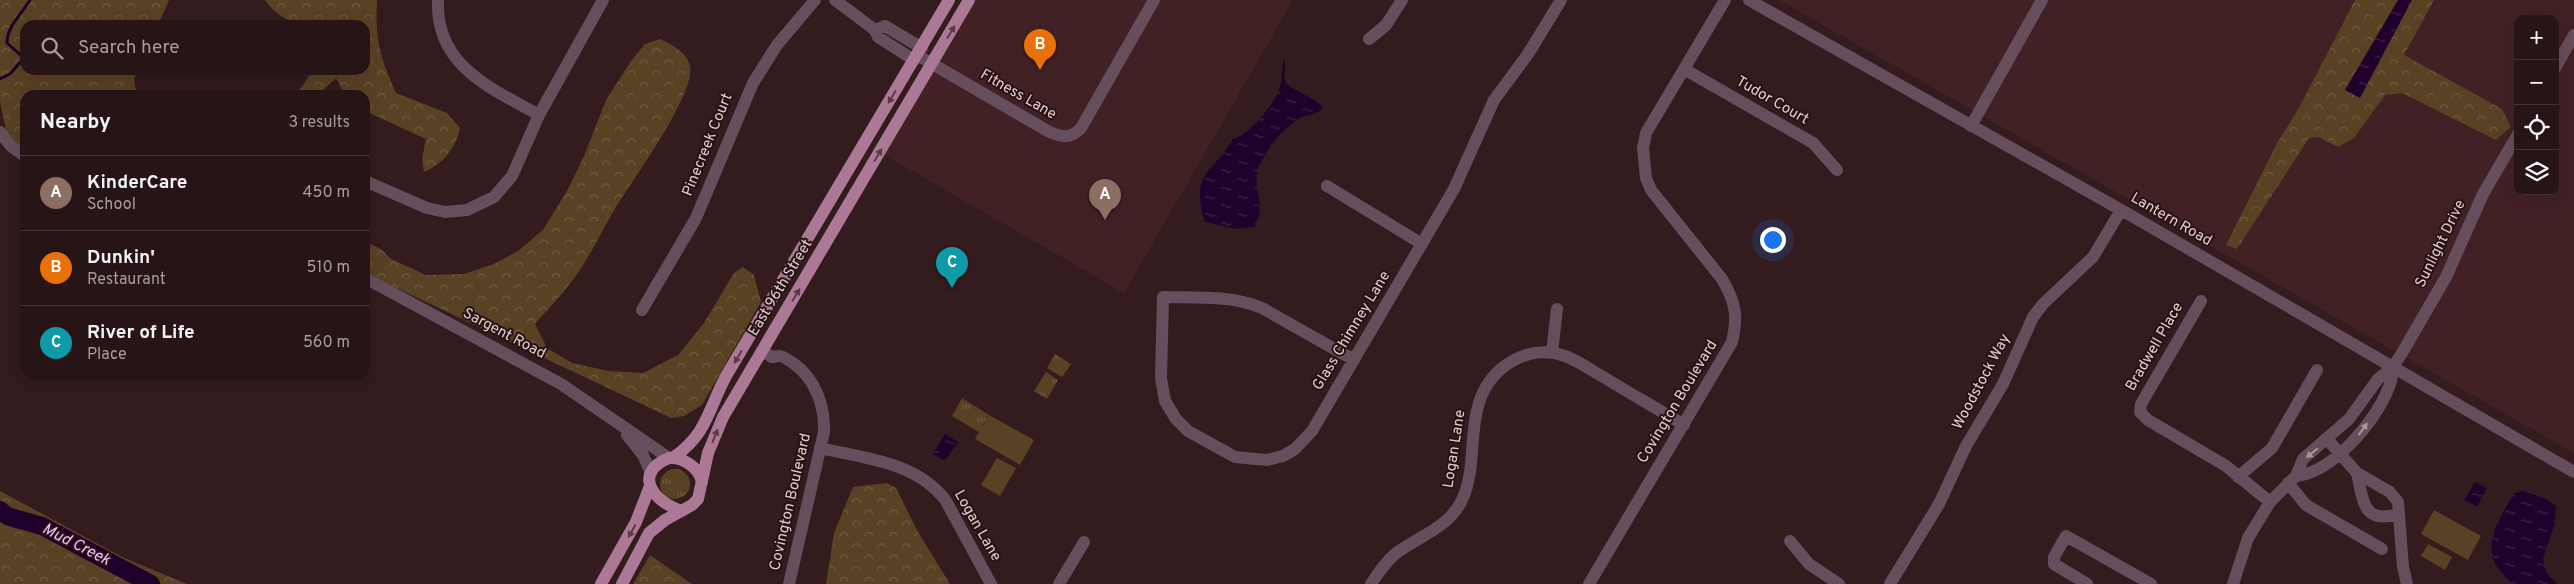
<!DOCTYPE html>
<meta charset="utf-8">
<style>
:root{--surface:#271416;--page:#332123;--text:#f1f3f6;--muted:#a49ea1;--line:#433335;--accent:#23d886}
body{margin:0;font-family:Overpass,sans-serif;background:var(--page);color:var(--text)}
.controls{position:absolute;right:15px;top:15px;display:grid;overflow:hidden;border-radius:10px;box-shadow:0 5px 20px #0002}
.controls button{width:45px;height:45px;display:grid;place-items:center;padding:0;border:0;border-bottom:1px solid var(--line);background:var(--surface);color:var(--text);font:25px sans-serif}
.you{position:absolute;left:1772px;top:239px;width:18px;height:18px;margin:-12px;border:4px solid #fff;border-radius:50%;background:#1a73e8;box-shadow:0 0 0 8px #1a73e833}
.badge{display:grid;place-items:center;width:32px;height:32px;border-radius:50%;background:var(--accent);color:#fff;font-size:16px;font-weight:700}
.pin{position:absolute;translate:-50% -41px;filter:drop-shadow(0 1px 2px #0008)}
.pin::after{content:'';position:absolute;top:26px;width:18px;height:15px;background:inherit;clip-path:polygon(0 0,100% 0,50% 100%)}
.list{margin:0;padding:0;list-style:none}
h2{display:flex;justify-content:space-between;align-items:center;height:65px;margin:0;padding:0 20px;font-size:21px}
h2 small{font-size:16px;font-weight:400;color:var(--muted)}
.list li{display:grid;grid-template-columns:32px 1fr auto;gap:15px;align-items:center;box-sizing:border-box;height:75px;padding:0 20px;border-top:1px solid var(--line)}
.list b{display:block;font-size:19px;white-space:nowrap}
.list p{margin:0;font-size:16px;white-space:nowrap;color:var(--muted)}
.list em{font-size:16px;font-style:normal;color:var(--muted)}
.icon{flex:none;width:28px;height:28px;fill:none;stroke:currentColor;stroke-width:2;stroke-linecap:round;stroke-linejoin:round}
.map{position:relative;flex:none;width:2574px;height:584px;overflow:hidden}
.search{position:absolute;background:var(--surface);box-shadow:0 5px 20px #0002;left:20px;top:20px;width:350px;height:55px;display:flex;align-items:center;gap:12px;box-sizing:border-box;padding:0 18px;border-radius:15px;color:var(--muted);font-size:19px}
.panel{position:absolute;background:var(--surface);box-shadow:0 5px 20px #0002;left:20px;top:90px;width:350px;height:290px;border-radius:15px}
.map>svg:first-child{display:block}
</style>
<div class="map">
<svg width="2574" height="584" viewBox="0 0 2574 584">
<defs>
<pattern id="grass-tufts" width="24" height="20" patternUnits="userSpaceOnUse" patternTransform="scale(1.25)"><rect width="24" height="20" fill="#594124"/><path d="M3 7l-1-3M5 7V3M7 7l1-3M15 17l-1-3M17 17v-4M19 17l1-3" fill="none" stroke="#715b43"/></pattern>
<pattern id="forest-crowns" width="20" height="18" patternUnits="userSpaceOnUse" patternTransform="scale(1.25)"><rect width="20" height="18" fill="#594124"/><path d="M2 6a3 3 0 1 1 6 0M12 15a3 3 0 1 1 6 0" fill="none" stroke="#715b43"/></pattern>
<pattern id="water-ripples" width="26" height="14" patternUnits="userSpaceOnUse" patternTransform="scale(1.25)"><rect width="26" height="14" fill="#20012b"/><path d="M2 4q2-2 4 0t4 0M15 11q2-2 4 0t4 0" fill="none" stroke="#402549"/></pattern>
</defs>
<rect width="100%" height="100%" fill="#341b1d"/>
<path fill="#422125" fill-rule="evenodd" d="M 975,0 L 1293,0 L 1124,293 L 883,154 Z
M 1779,0 L 2574,0 L 2574,453 ZM 2518,19 L 2555,19 L 2555,191 L 2518,191 Z"/>
<path fill="url(#grass-tufts)" d="M 1055,354 L 1071,364 L 1062,377 L 1047,368 Z
M 1046,372 L 1058,380 L 1047,399 L 1034,391 Z
M 962,398 L 989,415 L 979,432 L 952,416 Z
M660 484a15 15 0 1 1 30 0a15 15 0 1 1-30 0Z"/>
<path fill="url(#forest-crowns)" d="M 0,0 L 169,0 L 158,25 L 25,25 L 25,70 L 137,70 L 134,80 L 137,95 L 25,95 L 25,152 L 6,131 L 0,101 Z
M 265,0 L 377,0 C 375,41 380,56 396,93 L 447,113 L 460,128 C 456,148 443,164 424,172 L 422,159 L 426,139 L 365,111 L 365,95 L 345,95 L 336,78 L 318,95 L 296,95 L 313,70 L 365,70 L 365,25 C 326,25 290,35 265,0 Z
M 2355,0 L 2434,0 L 2404,55 L 2502,109 L 2511,127 L 2496,140 L 2402,93 L 2385,95 L 2354,138 L 2338,147 L 2319,137 L 2309,138 L 2237,249 L 2226,245 L 2276,145 L 2300,106 Z
M 660,39 C 672,45 687,52 690,66 C 696,94 631,182 615,209 C 600,233 590,258 572,281 C 561,296 547,310 535,324 L 547,348 L 572,363 L 609,371 L 643,373 L 678,355 L 704,323 L 734,273 L 743,267 L 754,275 L 761,302 L 702,405 L 684,416 L 671,418 L 365,273 L 365,242 L 381,249 L 391,259 L 426,275 L 464,274 L 494,264 L 518,251 L 543,230 L 568,189 L 584,156 L 606,100 L 631,61 L 645,44 Z
M 887,483 L 896,488 L 918,532 L 950,584 L 826,584 L 834,533 L 853,487 Z
M 0,491 L 122,557 L 187,584 L 0,584 Z
M 650,555 L 692,584 L 633,584 Z"/>
<path fill="#594124" d="M 989,415 L 1034,440 L 1020,465 L 975,439 Z
M 997,458 L 1016,468 L 1000,496 L 981,485 Z
M 2434,510 L 2481,536 L 2468,560 L 2421,534 Z
M 2428,544 L 2452,557 L 2445,570 L 2421,556 Z"/>
<path fill="url(#water-ripples)" d="M 2398,0 L 2412,0 L 2360,98 L 2345,90 Z
M 1284,59 C 1287,66 1282,75 1286,83 C 1291,90 1315,97 1323,107 C 1319,115 1307,114 1300,118 C 1283,128 1269,147 1260,164 C 1249,188 1269,205 1254,227 L 1235,229 L 1205,222 C 1190,173 1211,175 1233,139 C 1250,135 1275,103 1280,87 C 1283,78 1281,69 1284,59 Z
M 945,434 L 958,442 L 945,461 L 933,454 Z
M 2475,482 L 2487,488 L 2477,507 L 2464,500 Z
M 2523,491 L 2544,498 L 2556,506 L 2555,523 L 2543,559 L 2546,572 L 2557,584 L 2512,584 C 2506,577 2499,571 2495,563 C 2483,541 2504,511 2514,493 Z"/>
<g fill="none" stroke-linecap="round" stroke-linejoin="round">
<path stroke="#20012b" stroke-width="3" d="M 0,79 L 10,74 L 24,58 L 7,43 C 7,26 21,15 30,0"/>
<path stroke="#20012b" stroke-width="18" d="M 0,510 L 7,516 L 42,526 L 151,584"/>
<path stroke="#674e5c" stroke-width="12" d="M 438,0 C 435,66 491,88 539,115
M 835,0 L 875,30 L 878,37 L 914,60
M 1749,0 L 2137,219 L 2574,472
M 875,30 L 885,26 L 922,48
M 1369,39 L 1386,25 L 1402,0
M 917,55 L 1046,130 C 1059,137 1070,140 1081,128 L 1154,0
M 2555,68 L 2574,35
M 1684,69 L 1813,143 L 1837,170
M 1971,126 L 2042,0
M 0,132 L 11,146 L 25,156
M 365,181 L 427,208 L 445,212 L 467,210 L 494,197 L 512,176 L 539,115 L 603,0
M 1327,186 L 1422,244
M 365,278 L 561,384 L 669,458
M 2201,301 L 2141,404 L 2140,412 L 2148,420 L 2226,466 L 2270,502
M 642,310 L 696,218 L 753,83 L 777,45 L 815,0
M 762,351 L 772,357 C 774,357 777,356 779,356 C 783,356 790,361 793,363 C 815,378 825,406 824,432 L 789,584
M 1552,353 L 1557,309
M 1354,360 L 1262,308 C 1231,295 1196,298 1163,297 L 1161,378 L 1165,401 L 1176,419 L 1188,431 L 1235,457 L 1267,460 L 1283,456 L 1295,449 L 1312,431 L 1454,189 L 1494,100 L 1528,54 L 1561,0
M 627,435 L 643,455 L 651,473
M 2328,440 L 2357,473 L 2390,492 L 2398,502 L 2403,567 L 2407,584
M 820,448 C 864,458 917,462 946,501 L 991,584
M 2357,473 C 2363,499 2362,525 2398,514
M 2296,476 C 2334,472 2376,420 2389,387 C 2392,381 2392,373 2393,367
M 2238,477 L 2272,448 L 2317,370
M 2288,483 L 2306,505 L 2382,549
M 1790,541 L 1809,564 L 1839,584
M 1059,584 L 1084,542
M 1371,584 C 1378,573 1385,563 1395,554 C 1417,537 1449,528 1462,500 C 1476,471 1469,434 1479,403 C 1490,367 1528,343 1565,356 C 1579,361 1592,371 1605,378 C 1631,394 1658,409 1684,425
M 1589,584 L 1732,342 C 1738,316 1736,303 1722,279 L 1651,190 L 1646,178 L 1643,148 L 1646,133 L 1725,0
M 1890,584 L 1939,504 L 1966,446 L 2003,384 L 2033,317 L 2043,304 L 2093,257 L 2121,210
M 2087,584 L 2054,564 L 2054,557 L 2066,536 L 2151,584
M 2233,584 L 2248,538 L 2270,502 L 2296,476 L 2303,459 L 2349,419 L 2378,379 L 2393,367 L 2402,353 L 2446,277 L 2483,194 L 2518,134"/>
<path stroke="#ab7895" stroke-width="12" d="M 674,457 C 707,434 708,410 726,376 L 949,0
M 682,511 C 653,502 632,473 669,458 C 684,457 699,468 702,482
M 601,584 L 636,522 L 650,486
M 622,584 L 649,533 L 665,520 L 692,505 L 698,499 L 708,453 L 723,417 L 969,0"/>
</g>
<defs><path id="oneway-solid" d="M-6-.8H1V-3.2L6.5 0L1 3.2V.8H-6Z" transform="scale(1.25)"/></defs>
<g fill="#5d3a48">
<use href="#oneway-solid" transform="translate(951 32) rotate(-59)"/>
<use href="#oneway-solid" transform="translate(892 97) rotate(121)"/>
<use href="#oneway-solid" transform="translate(878 155) rotate(-59)"/>
<use href="#oneway-solid" transform="translate(796 295) rotate(-59)"/>
<use href="#oneway-solid" transform="translate(738 357) rotate(120)"/>
<use href="#oneway-solid" transform="translate(715 436) rotate(-68)"/>
<use href="#oneway-solid" transform="translate(632 531) rotate(119)"/>
</g>
<g fill="#aa949b">
<use href="#oneway-solid" transform="translate(2363 429) rotate(-54)"/>
<use href="#oneway-solid" transform="translate(2312 453) rotate(141)"/>
</g>
<g text-anchor="middle" dominant-baseline="central" stroke-width="4" stroke-linejoin="round" paint-order="stroke">
<g font-size="15" fill="#e0cecf" stroke="#291114">
<text transform="translate(1018 95) rotate(30)">Fitness Lane</text>
<text transform="translate(1772 101) rotate(30)">Tudor Court</text>
<text transform="translate(708 145) rotate(-68)">Pinecreek Court</text>
<text transform="translate(2171 220) rotate(30)">Lantern Road</text>
<text transform="translate(2441 244) rotate(-64)">Sunlight Drive</text>
<text transform="translate(781 288) rotate(-59)">East 96th Street</text>
<text transform="translate(1352 331) rotate(-59)">Glass Chimney Lane</text>
<text transform="translate(504 334) rotate(28)">Sargent Road</text>
<text transform="translate(2155 347) rotate(-60)">Bradwell Place</text>
<text transform="translate(1982 382) rotate(-62)">Woodstock Way</text>
<text transform="translate(1678 402) rotate(-59)">Covington Boulevard</text>
<text transform="translate(1455 449) rotate(-81)">Logan Lane</text>
<text transform="translate(791 502) rotate(-77)">Covington Boulevard</text>
<text transform="translate(977 526) rotate(60)">Logan Lane</text>
</g>
<g font-size="16" font-style="italic" fill="#edc2ff" stroke="#291114">
<text transform="translate(76 545) rotate(27)">Mud Creek</text>
</g>
</g>
</svg>
<div class="controls">
<button>+</button>
<button>−</button>
<button><svg class="icon" aria-label="locate" viewBox="0 0 24 24"><circle cx="12" cy="12" r="6"/><path d="M12 2v4M12 18v4M2 12h4M18 12h4"/></svg></button>
<button><svg class="icon" aria-label="layers" viewBox="0 0 24 24"><path d="M12 4l9 5-9 5-9-5zM3 14l9 5 9-5"/></svg></button>
</div>
<div class="you"></div>
<div class="pin badge" style="left:1105px;top:220px;background:#8d6e63">A</div>
<div class="pin badge" style="left:1040px;top:70px;background:#e8710a">B</div>
<div class="pin badge" style="left:952px;top:288px;background:#0f9aa8">C</div>
<div class="search"><svg class="icon" aria-label="search" viewBox="0 0 24 24"><circle cx="10" cy="10" r="6"/><path d="M15 15l6 6"/></svg>Search here</div>
<section class="panel">
<h2>Nearby<small>3 results</small></h2>
<ul class="list">
<li><span class="badge" style="background:#8d6e63">A</span><div><b>KinderCare</b><p>School</p></div><em>450 m</em></li>
<li><span class="badge" style="background:#e8710a">B</span><div><b>Dunkin'</b><p>Restaurant</p></div><em>510 m</em></li>
<li><span class="badge" style="background:#0f9aa8">C</span><div><b>River of Life</b><p>Place</p></div><em>560 m</em></li>
</ul>
</section>
</div>
